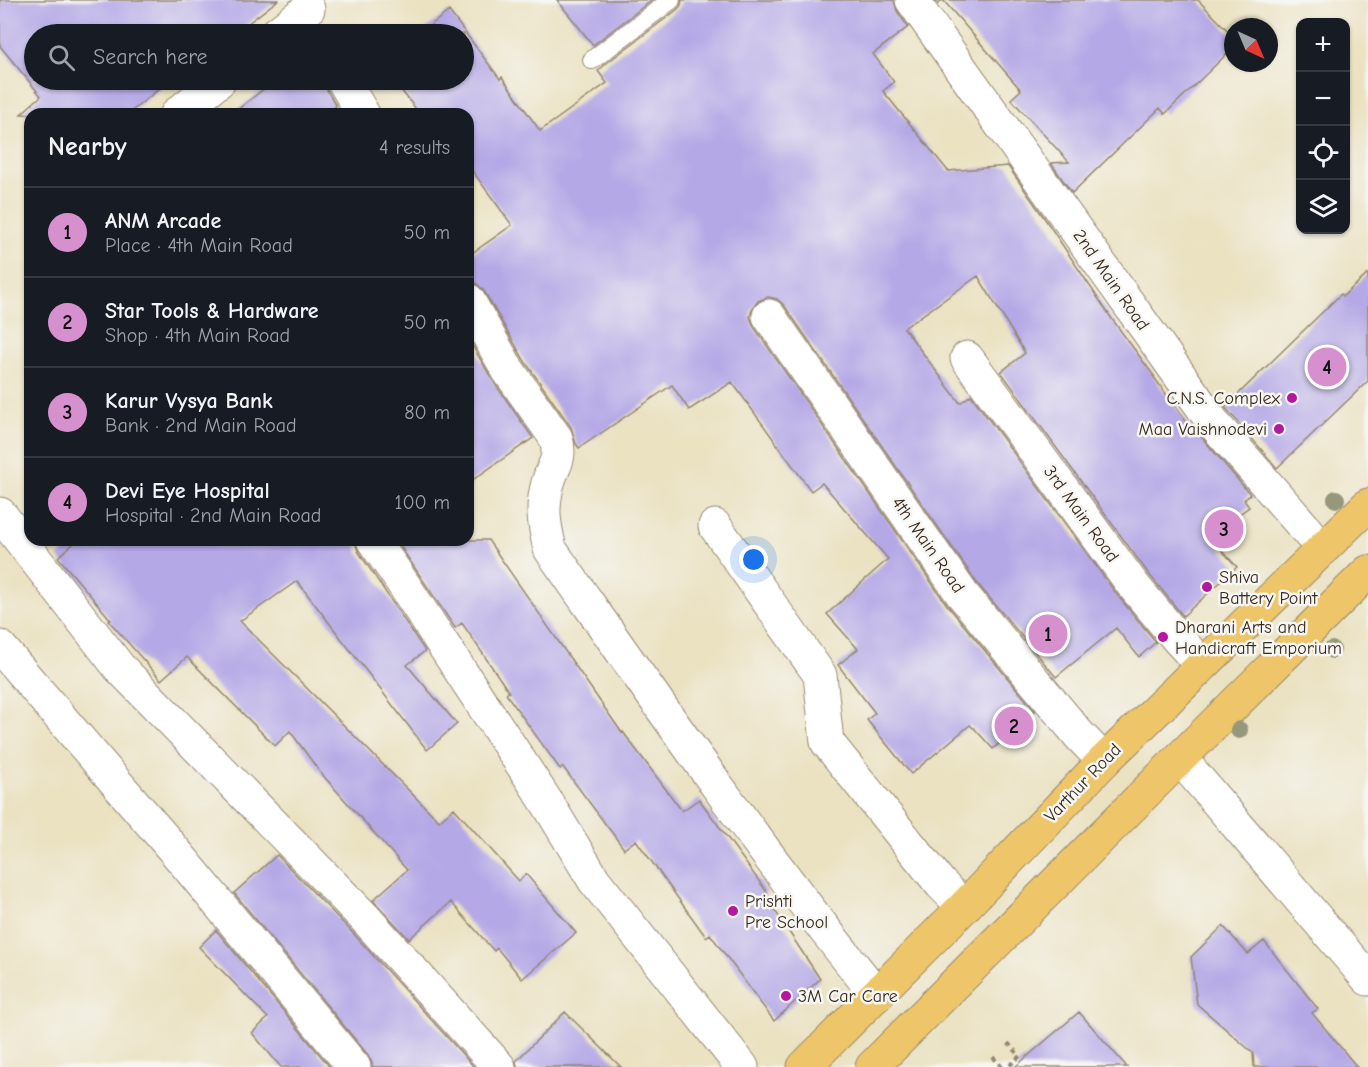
<!DOCTYPE html>
<meta charset="utf-8">
<style>
:root{--surface:#171b24;--page:#20242c;--text:#f1f3f6;--muted:#9ea1a6;--line:#363941;--accent:#d690ce}
body{margin:0;font-family:"Comic Neue",sans-serif;background:var(--page);color:var(--text)}
.controls{position:absolute;right:18px;top:18px;display:grid;overflow:hidden;border-radius:12px;box-shadow:0 2px 4px #0004}
.controls button{width:54px;height:54px;display:grid;place-items:center;padding:0;border:0;border-bottom:2px solid var(--line);background:var(--surface);color:var(--text);font:30px sans-serif}
.compass{position:absolute;left:1224px;top:18px;width:54px;height:54px;border-radius:50%;background:var(--surface);box-shadow:0 2px 4px #0004;rotate:136deg}
.you{position:absolute;left:754px;top:560px;width:21px;height:21px;margin:-15px;border:4px solid #fff;border-radius:50%;background:#1a73e8;box-shadow:0 0 0 9px #1a73e833}
.badge{display:grid;place-items:center;width:39px;height:39px;border-radius:50%;background:var(--accent);color:#111;font-size:20px;font-weight:700}
.pin{position:absolute;translate:-50% -50%;border:3px solid #fff;box-shadow:0 2px 6px #0006}
.list{margin:0;padding:0;list-style:none}
h2{display:flex;justify-content:space-between;align-items:center;height:78px;margin:0;padding:0 24px;font-size:26px}
h2 small{font-size:20px;font-weight:400;color:var(--muted)}
.list li{display:grid;grid-template-columns:39px 1fr auto;gap:18px;align-items:center;box-sizing:border-box;height:90px;padding:0 24px;border-top:2px solid var(--line)}
.list b{display:block;font-size:22px;white-space:nowrap}
.list p{margin:0;font-size:20px;white-space:nowrap;color:var(--muted)}
.list em{font-size:20px;font-style:normal;color:var(--muted)}
.icon{flex:none;width:33px;height:33px;fill:none;stroke:currentColor;stroke-width:2;stroke-linecap:round;stroke-linejoin:round}
.map{position:relative;flex:none;width:1368px;height:1067px;overflow:hidden}
.search{position:absolute;background:var(--surface);box-shadow:0 2px 4px #0004;left:24px;top:24px;width:450px;height:66px;display:flex;align-items:center;gap:15px;box-sizing:border-box;padding:0 21px;border-radius:33px;color:var(--muted);font-size:22px}
.panel{position:absolute;background:var(--surface);box-shadow:0 2px 4px #0004;left:24px;top:108px;width:450px;height:438px;border-radius:18px}
.map>svg:first-child{display:block}
</style>
<div class="map">
<svg width="1368" height="1067" viewBox="0 0 1368 1067">
<rect width="100%" height="100%" fill="#f6f6f2"/>
<filter id="ink" filterUnits="userSpaceOnUse"><feTurbulence type="fractalNoise" baseFrequency=".0167" numOctaves="2"/><feDisplacementMap in="SourceGraphic" scale="12" xChannelSelector="R" yChannelSelector="G"/><feConvolveMatrix kernelMatrix="1 2 1 2 8 2 1 2 1" color-interpolation-filters="sRGB"/></filter>
<filter id="wash" filterUnits="userSpaceOnUse"><feTurbulence type="fractalNoise" baseFrequency=".008" numOctaves="4" result="noise"/><feDisplacementMap in="SourceGraphic" scale="24" xChannelSelector="R" yChannelSelector="G"/><feGaussianBlur stdDeviation="1.35" result="paint"/><feColorMatrix in="noise" values="0 0 0 0 0 0 0 0 0 0 0 0 0 0 0 0 0 1.4 0 .05"/><feComposite in="paint" operator="in"/></filter>
<g filter="url(#wash)">
<rect width="100%" height="100%" fill="#ebe2c2"/>
<g id="blocks">
<path fill="#b4a8e6" d="M 0,0 L 278,0 L 234,34 L 34,34 L 34,80 L 162,80 L 165,84 L 128,114 L 21,114 L 41,96 L 0,46 Z
M 557,0 L 652,0 L 593,45 Z
M 682,0 L 894,0 L 897,11 L 908,27 L 873,54 L 894,82 L 883,91 L 948,171 L 1008,166 L 1045,219 L 1112,319 L 1154,376 L 1153,376 L 1196,435 L 1198,433 L 1250,494 L 1244,500 L 1249,507 L 1209,536 L 1237,567 L 1183,616 L 1148,573 L 1001,372 L 1025,353 L 978,276 L 904,328 L 960,403 L 971,395 L 1118,596 L 1156,642 L 1139,657 L 1116,628 L 1056,677 L 977,583 L 784,305 L 777,299 L 768,297 L 758,301 L 752,309 L 750,317 L 754,327 L 947,605 L 1035,711 L 993,749 L 974,728 L 973,728 L 970,725 L 911,774 L 867,720 L 875,713 L 838,665 L 858,649 L 827,614 L 888,559 L 822,483 L 811,491 L 732,382 L 689,410 L 672,385 L 579,448 L 576,444 L 571,427 L 524,360 L 484,291 L 477,284 L 468,281 L 468,256 L 512,225 L 468,165 L 468,114 L 420,114 L 393,80 L 464,80 L 464,34 L 419,34 L 449,11 L 500,79 L 502,77 L 540,131 L 607,83 L 598,71 L 608,62 L 678,9 L 681,5 Z
M 935,0 L 1198,0 L 1233,36 L 1233,48 L 1165,114 L 1160,108 L 1072,193 L 1051,163 L 1069,162 L 1011,99 L 1021,90 L 943,0 L 938,4 Z
M 275,80 L 324,80 L 327,90 L 336,106 L 326,114 L 232,114 Z
M 1368,274 L 1368,381 L 1277,468 L 1225,407 L 1341,294 L 1343,296 Z
M 468,338 L 493,381 L 533,438 L 468,483 Z
M 78,540 L 355,540 L 358,551 L 425,651 L 407,665 L 457,724 L 427,750 L 297,581 L 240,621 L 439,821 L 454,808 L 519,881 L 526,874 L 576,933 L 522,979 L 497,948 L 494,951 L 451,902 L 409,939 L 373,900 L 407,870 L 319,771 L 290,731 L 275,746 L 187,657 L 161,680 L 109,621 L 111,620 L 58,557 Z
M 396,540 L 488,540 L 622,733 L 623,732 L 682,811 L 699,799 L 767,892 L 764,894 L 820,979 L 774,1021 L 710,934 L 706,937 L 636,840 L 624,849 L 563,767 L 560,769 L 506,694 L 509,692 L 462,623 L 455,628 Z
M 277,855 L 351,931 L 474,1067 L 372,1067 L 372,1063 L 368,1055 L 234,893 Z
M 1223,926 L 1248,954 L 1264,941 L 1318,1009 L 1312,1013 L 1357,1067 L 1254,1067 L 1253,1053 L 1197,1004 L 1191,957 Z
M 216,930 L 330,1067 L 281,1067 L 252,1033 L 268,1018 L 199,947 Z
M 565,1012 L 621,1067 L 517,1067 L 516,1061 Z
M 1079,1012 L 1127,1067 L 1015,1067 Z"/>
</g>
</g>
<g filter="url(#ink)">
<use href="#blocks" fill-opacity="0" stroke="#938670" stroke-width="1.5"/>
<g fill="none" stroke-linecap="round" stroke-linejoin="round">
<g stroke="#938670" stroke-width="20">
<path id="lane" d="M 592,60 L 671,0"/>
</g>
<g stroke="#938670" stroke-width="35">
<path id="street" d="M 912,0 L 1215,425 L 1323,549
M 276,34 L 308,9
M 343,80 L 363,114
M 177,114 L 220,80
M 468,300 L 508,370 L 556,438 C 562,461 553,464 548,483 C 541,508 544,524 550,549 C 656,700 760,852 877,995
M 769,316 L 962,594 L 1079,735 L 1104,761
M 967,358 L 1133,585 L 1177,638 L 1202,665
M 0,514 L 119,667 L 365,918 L 499,1067
M 715,526 L 820,675 L 827,742 L 941,884 L 964,907
M 373,540 L 396,573 L 546,801 L 594,880 L 742,1067
M 0,647 L 180,857 L 354,1067
M 1180,758 L 1368,979"/>
</g>
<g stroke="#938670" stroke-width="35">
<path id="primary" d="M 804,1067 L 964,907 L 1104,761 L 1368,505
M 872,1067 L 1180,758 L 1368,572"/>
</g>
<path stroke="#938670" stroke-width="4" stroke-dasharray="4.5 4.5" stroke-linecap="butt" d="M 1008,1043 L 1020,1056 L 1008,1067
M 993,1057 L 1002,1067"/>
<use href="#lane" stroke="#fff" stroke-width="18"/>
<use href="#street" stroke="#fff" stroke-width="33"/>
<use href="#primary" stroke="#eec569" stroke-width="33"/>
</g>
<g fill="#95987a">
<circle cx="1336" cy="499" r="9"/>
<circle cx="1332" cy="650" r="9"/>
<circle cx="1239" cy="730" r="9"/>
</g>
</g>
<g fill="#b5179e" stroke="#f6f6f2" stroke-width="2">
<circle cx="1292" cy="398" r="6"/>
<circle cx="1279" cy="429" r="6"/>
<circle cx="1207" cy="587" r="6"/>
<circle cx="1163" cy="637" r="6"/>
<circle cx="733" cy="911" r="6"/>
<circle cx="786" cy="996" r="6"/>
</g>
<g text-anchor="middle" dominant-baseline="central" stroke-width="5" stroke-linejoin="round" paint-order="stroke">
<g font-size="18" fill="#3b2a1e" stroke="#f6f6f2">
<text transform="translate(1111 280) rotate(55)">2nd Main Road</text>
<text transform="translate(1081 514) rotate(54)">3rd Main Road</text>
<text transform="translate(928 545) rotate(55)">4th Main Road</text>
<text transform="translate(1083 783) rotate(-46)">Varthur Road</text>
</g>
<g font-size="18" fill="#3b2a1e" stroke="#f6f6f2" text-anchor="start">
<text x="1280" y="398" text-anchor="end">C.N.S. Complex</text>
<text x="1267" y="429" text-anchor="end">Maa Vaishnodevi</text>
<text x="1219" y="577">Shiva<tspan x="1219" dy="21">Battery Point</tspan></text>
<text x="1175" y="627">Dharani Arts and<tspan x="1175" dy="21">Handicraft Emporium</tspan></text>
<text x="745" y="901">Prishti<tspan x="745" dy="21">Pre School</tspan></text>
<text x="798" y="996">3M Car Care</text>
</g>
</g>
</svg>
<div class="controls">
<button>+</button>
<button>−</button>
<button><svg class="icon" aria-label="locate" viewBox="0 0 24 24"><circle cx="12" cy="12" r="6"/><path d="M12 2v4M12 18v4M2 12h4M18 12h4"/></svg></button>
<button><svg class="icon" aria-label="layers" viewBox="0 0 24 24"><path d="M12 4l9 5-9 5-9-5zM3 14l9 5 9-5"/></svg></button>
</div>
<svg class="compass" viewBox="-18 -18 36 36"><path d="M0-13l5 13h-10z" fill="#e53935"/><path d="M0 13l5-13h-10z" fill="#9ea1a6"/></svg>
<div class="you"></div>
<div class="pin badge" style="left:1048px;top:634px">1</div>
<div class="pin badge" style="left:1014px;top:726px">2</div>
<div class="pin badge" style="left:1224px;top:529px">3</div>
<div class="pin badge" style="left:1327px;top:367px">4</div>
<div class="search"><svg class="icon" aria-label="search" viewBox="0 0 24 24"><circle cx="10" cy="10" r="6"/><path d="M15 15l6 6"/></svg>Search here</div>
<section class="panel">
<h2>Nearby<small>4 results</small></h2>
<ul class="list">
<li><span class="badge">1</span><div><b>ANM Arcade</b><p>Place · 4th Main Road</p></div><em>50 m</em></li>
<li><span class="badge">2</span><div><b>Star Tools &amp; Hardware</b><p>Shop · 4th Main Road</p></div><em>50 m</em></li>
<li><span class="badge">3</span><div><b>Karur Vysya Bank</b><p>Bank · 2nd Main Road</p></div><em>80 m</em></li>
<li><span class="badge">4</span><div><b>Devi Eye Hospital</b><p>Hospital · 2nd Main Road</p></div><em>100 m</em></li>
</ul>
</section>
</div>
